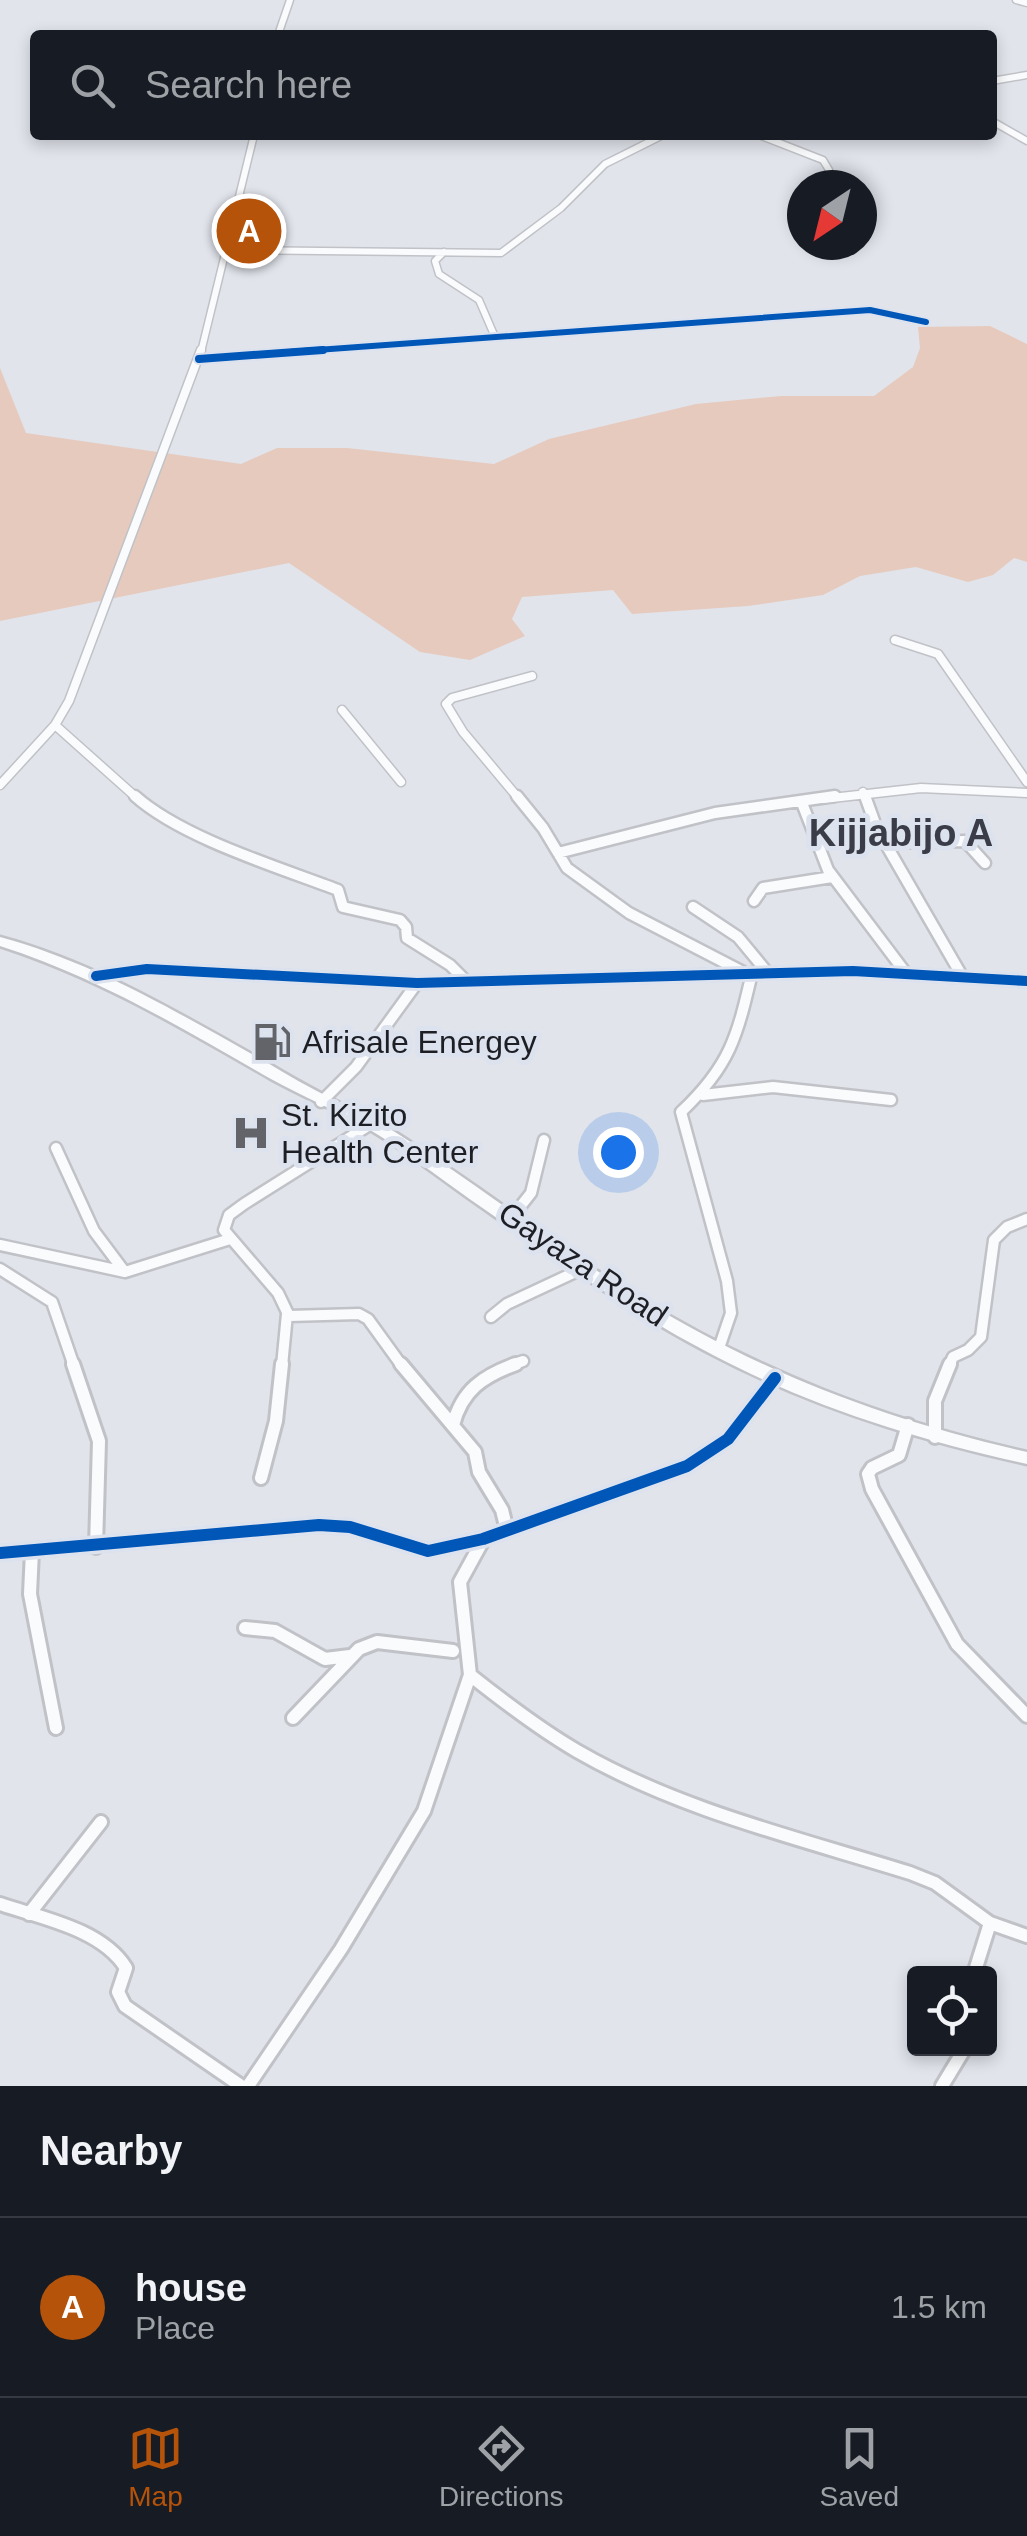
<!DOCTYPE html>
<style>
:root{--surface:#171b24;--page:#242831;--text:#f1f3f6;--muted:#9ea1a6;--line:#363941;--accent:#b45309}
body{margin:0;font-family:Arial,sans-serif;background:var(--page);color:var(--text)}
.controls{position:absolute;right:30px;bottom:30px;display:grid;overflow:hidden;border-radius:10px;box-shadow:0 5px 15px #0003}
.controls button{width:90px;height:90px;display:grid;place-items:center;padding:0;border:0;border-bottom:2px solid var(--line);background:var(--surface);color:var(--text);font:50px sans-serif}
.compass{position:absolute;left:787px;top:170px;width:90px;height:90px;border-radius:50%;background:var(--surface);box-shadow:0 5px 15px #0003;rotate:215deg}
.you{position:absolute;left:618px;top:1152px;width:35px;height:35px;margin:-25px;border:8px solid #fff;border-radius:50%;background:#1a73e8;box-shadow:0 0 0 15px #1a73e833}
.badge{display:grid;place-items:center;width:65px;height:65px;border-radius:50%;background:var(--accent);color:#fff;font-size:32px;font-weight:700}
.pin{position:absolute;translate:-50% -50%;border:5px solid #fff;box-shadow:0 2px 10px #0006}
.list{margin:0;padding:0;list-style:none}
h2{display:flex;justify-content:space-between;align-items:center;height:130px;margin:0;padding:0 40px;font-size:42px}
h2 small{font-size:32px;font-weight:400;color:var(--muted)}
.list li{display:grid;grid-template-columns:65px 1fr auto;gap:30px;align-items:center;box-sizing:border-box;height:180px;padding:0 40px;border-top:2px solid var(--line)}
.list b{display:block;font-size:38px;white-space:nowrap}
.list p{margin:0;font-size:32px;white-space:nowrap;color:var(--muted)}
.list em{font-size:32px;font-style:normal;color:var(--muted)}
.icon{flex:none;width:55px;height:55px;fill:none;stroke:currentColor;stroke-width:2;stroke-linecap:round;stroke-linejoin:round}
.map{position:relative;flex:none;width:1027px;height:2086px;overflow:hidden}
.search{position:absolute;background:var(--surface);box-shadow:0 5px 15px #0003;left:30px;right:30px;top:30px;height:110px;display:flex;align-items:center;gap:25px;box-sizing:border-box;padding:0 35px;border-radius:10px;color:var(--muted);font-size:38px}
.sheet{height:310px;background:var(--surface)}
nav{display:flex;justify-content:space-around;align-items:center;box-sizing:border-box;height:140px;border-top:2px solid var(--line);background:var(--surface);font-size:28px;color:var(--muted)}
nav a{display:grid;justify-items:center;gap:5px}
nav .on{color:var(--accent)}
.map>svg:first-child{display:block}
</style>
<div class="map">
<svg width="1027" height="2086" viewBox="0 0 1027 2086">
<rect width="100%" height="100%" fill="#e1e4eb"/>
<path fill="#e6cabd" d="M 990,326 L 1027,344 L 1027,562 L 1014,558 L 993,575 L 968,582 L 916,567 L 860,576 L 823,595 L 748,606 L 632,614 L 613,590 L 522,597 L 512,619 L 525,636 L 470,660 L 420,652 L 289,563 L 0,621 L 0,368 L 26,433 L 241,464 L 277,448 L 347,448 L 494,464 L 549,439 L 696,404 L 781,396 L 874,396 L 913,367 L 920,348 L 918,327 Z"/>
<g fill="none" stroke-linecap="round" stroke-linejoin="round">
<g stroke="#c0c2c7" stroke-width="9">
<path id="minor-far3" d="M 1016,0 L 1027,3
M 278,35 L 290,0
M 992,81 L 1027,75
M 992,121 L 1027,141
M 759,135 L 823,160 L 829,170 L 827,185
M 226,250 L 501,253 L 561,208 L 605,164 L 663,135
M 444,252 L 435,261 L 439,274 L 479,300 L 495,337
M 201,352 L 254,135
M 289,352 L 870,310 L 926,322"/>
</g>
<g stroke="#c0c2c7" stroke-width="11">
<path id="minor-far2" d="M 199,359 L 323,350
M 895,640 L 938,654 L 1027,782
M 342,710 L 401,782
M 55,725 L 138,799
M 0,785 L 55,725 L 69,701 L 201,350
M 863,792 L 866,799
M 519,799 L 463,732 L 446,704 L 452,698 L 532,676
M 823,799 L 921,788 L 1027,793"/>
</g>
<g stroke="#c0c2c7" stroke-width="15">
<path id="minor-far1" d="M 135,796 C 182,838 278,867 338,890 L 343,907 L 400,920 L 406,927 L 407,938 L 450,965 L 467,982
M 517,796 L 543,828 L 567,868 L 629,913 L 743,972
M 865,796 L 877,829 L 962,976
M 802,803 L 828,870 L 905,972
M 887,843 L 965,841 L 985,863
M 558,853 L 715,813 L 835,796
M 754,901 L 763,888 L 832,877
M 693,907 L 738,937 L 767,972
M 96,976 L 147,969 L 417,983 L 853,971 L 1027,981
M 703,1095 L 773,1087 L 891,1100
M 321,1102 L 356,1067 L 417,983
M 371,1124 L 244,1204 L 229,1215 L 224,1230 L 278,1293 L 289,1316 L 359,1314 L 368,1319 L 402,1366
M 56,1148 L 94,1231 L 124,1271
M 512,1217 L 531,1193 L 544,1140
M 0,1245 L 125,1272 L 230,1239
M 0,1269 L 52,1302 L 74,1366
M 491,1317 L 507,1304 L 584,1268
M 718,1351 L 731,1313 L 727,1281 L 681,1112 C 730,1066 737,1037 752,973
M 282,1366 L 287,1314
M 509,1366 L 523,1361
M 949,1366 L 953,1357 L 968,1350 L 981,1337 L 994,1240 L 1007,1227 L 1027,1219"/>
</g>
<g stroke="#c0c2c7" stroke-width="18">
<path id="minor" d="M 73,1364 L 99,1441 L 96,1547
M 401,1364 L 475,1452 L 479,1472 L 502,1510 L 507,1530
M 453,1425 C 462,1390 483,1376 516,1364
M 908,1425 L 899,1455 L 872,1468 L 868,1474 L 872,1489 L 957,1644 L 1027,1716
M 935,1437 L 935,1401 L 950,1364
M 261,1478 L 276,1421 L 282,1364
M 32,1551 L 30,1594 L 56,1728
M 0,1553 L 319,1525 L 350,1527 L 428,1551 L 483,1539 L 687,1466 L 728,1439 L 775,1378
M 245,1628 L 275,1631 L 325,1659 L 350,1656
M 470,1675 C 504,1702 539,1729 577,1751 C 679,1810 798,1838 910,1873 L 935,1883 L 990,1923 L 1027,1936
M 293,1718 L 359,1649 L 377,1642 L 453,1651
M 0,1904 C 41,1918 102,1929 126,1968 L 118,1992 L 125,2006 L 241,2086
M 29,1914 L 101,1822
M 974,1974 L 990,1923
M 248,2086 L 341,1949 L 424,1811 L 470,1675 L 460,1582 L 483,1540
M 942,2086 L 965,2048"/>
</g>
<g stroke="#c0c2c7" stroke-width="5">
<path id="primary" d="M 0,937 C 96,963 180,1014 266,1062 C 287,1075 309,1087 332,1099 C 347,1107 364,1113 379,1122 C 467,1176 548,1241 636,1296 C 760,1372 885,1420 1027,1452 L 1027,1464 C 918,1440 812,1407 713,1355 C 628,1311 550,1255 471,1200 C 437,1176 402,1148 365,1127 C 335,1110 302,1096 271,1079 C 182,1028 99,978 0,946 Z"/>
</g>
<use href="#minor-far3" stroke="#fafbfc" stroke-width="6"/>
<use href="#minor-far2" stroke="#fafbfc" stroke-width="8"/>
<use href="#minor-far1" stroke="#fafbfc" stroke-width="10"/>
<use href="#minor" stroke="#fafbfc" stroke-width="12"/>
<use href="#primary" fill="#fafbfc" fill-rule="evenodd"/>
<g stroke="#dde2ef" stroke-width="10">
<path id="cycleway-far3" d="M 289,352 L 870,310 L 926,322"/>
</g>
<g stroke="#dde2ef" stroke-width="12">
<path id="cycleway-far2" d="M 199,359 L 323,350"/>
</g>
<g stroke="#dde2ef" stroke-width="16">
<path id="cycleway-far1" d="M 96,976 L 147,969 L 417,983 L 853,971 L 1027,981"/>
</g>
<g stroke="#dde2ef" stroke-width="19">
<path id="cycleway" d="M 0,1553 L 319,1525 L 350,1527 L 428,1551 L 483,1539 L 687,1466 L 728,1439 L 775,1378"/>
</g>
<use href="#cycleway-far3" stroke="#0057b8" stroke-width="6"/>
<use href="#cycleway-far2" stroke="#0057b8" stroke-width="8"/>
<use href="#cycleway-far1" stroke="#0057b8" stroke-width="10"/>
<use href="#cycleway" stroke="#0057b8" stroke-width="12"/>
</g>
<defs>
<g id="fuel-bare" transform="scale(3)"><path d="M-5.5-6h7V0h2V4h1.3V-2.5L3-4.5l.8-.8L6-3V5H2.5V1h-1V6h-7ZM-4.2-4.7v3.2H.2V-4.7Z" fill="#62646a" stroke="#dde2ef" stroke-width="2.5" paint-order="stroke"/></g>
<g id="hospital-bare" transform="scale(3)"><path d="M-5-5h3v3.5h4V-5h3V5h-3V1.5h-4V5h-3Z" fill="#62646a" stroke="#dde2ef" stroke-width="2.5" paint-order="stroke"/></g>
</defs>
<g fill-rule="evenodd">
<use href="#fuel-bare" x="272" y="1042"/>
<use href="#hospital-bare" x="251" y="1133"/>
</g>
<g text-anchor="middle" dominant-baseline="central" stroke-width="10" stroke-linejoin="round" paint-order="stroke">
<g font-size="32" fill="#1d1f24" stroke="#dde2ef" text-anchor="start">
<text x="302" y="1042">Afrisale Energey</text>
<text x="281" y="1115">St. Kizito<tspan x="281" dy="37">Health Center</tspan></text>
</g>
<g font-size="32" fill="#1d1f24" stroke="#dde2ef">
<text transform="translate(583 1264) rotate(34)">Gayaza Road</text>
</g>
<g font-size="38" font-weight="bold" fill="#3a3d47" stroke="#dde2ef">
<text x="901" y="833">Kijjabijo A</text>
</g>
</g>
</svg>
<div class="controls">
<button><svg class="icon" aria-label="locate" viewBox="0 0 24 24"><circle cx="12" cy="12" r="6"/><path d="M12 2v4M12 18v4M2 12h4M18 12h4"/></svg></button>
</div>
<svg class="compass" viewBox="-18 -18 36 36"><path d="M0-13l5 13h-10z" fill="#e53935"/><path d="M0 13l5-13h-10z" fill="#9ea1a6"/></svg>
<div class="you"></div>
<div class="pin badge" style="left:249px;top:231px">A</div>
<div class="search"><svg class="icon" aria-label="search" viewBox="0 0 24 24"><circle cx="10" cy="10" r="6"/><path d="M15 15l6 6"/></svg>Search here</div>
</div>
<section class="sheet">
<h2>Nearby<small></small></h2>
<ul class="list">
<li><span class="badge">A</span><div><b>house</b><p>Place</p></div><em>1.5 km</em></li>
</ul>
</section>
<nav>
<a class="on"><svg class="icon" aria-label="map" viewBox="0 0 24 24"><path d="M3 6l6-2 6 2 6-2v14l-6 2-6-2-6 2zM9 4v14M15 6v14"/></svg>Map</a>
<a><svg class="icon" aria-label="directions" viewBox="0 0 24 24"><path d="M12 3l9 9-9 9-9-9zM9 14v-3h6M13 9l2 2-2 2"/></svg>Directions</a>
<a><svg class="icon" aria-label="saved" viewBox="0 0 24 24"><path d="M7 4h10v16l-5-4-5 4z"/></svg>Saved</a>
</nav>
